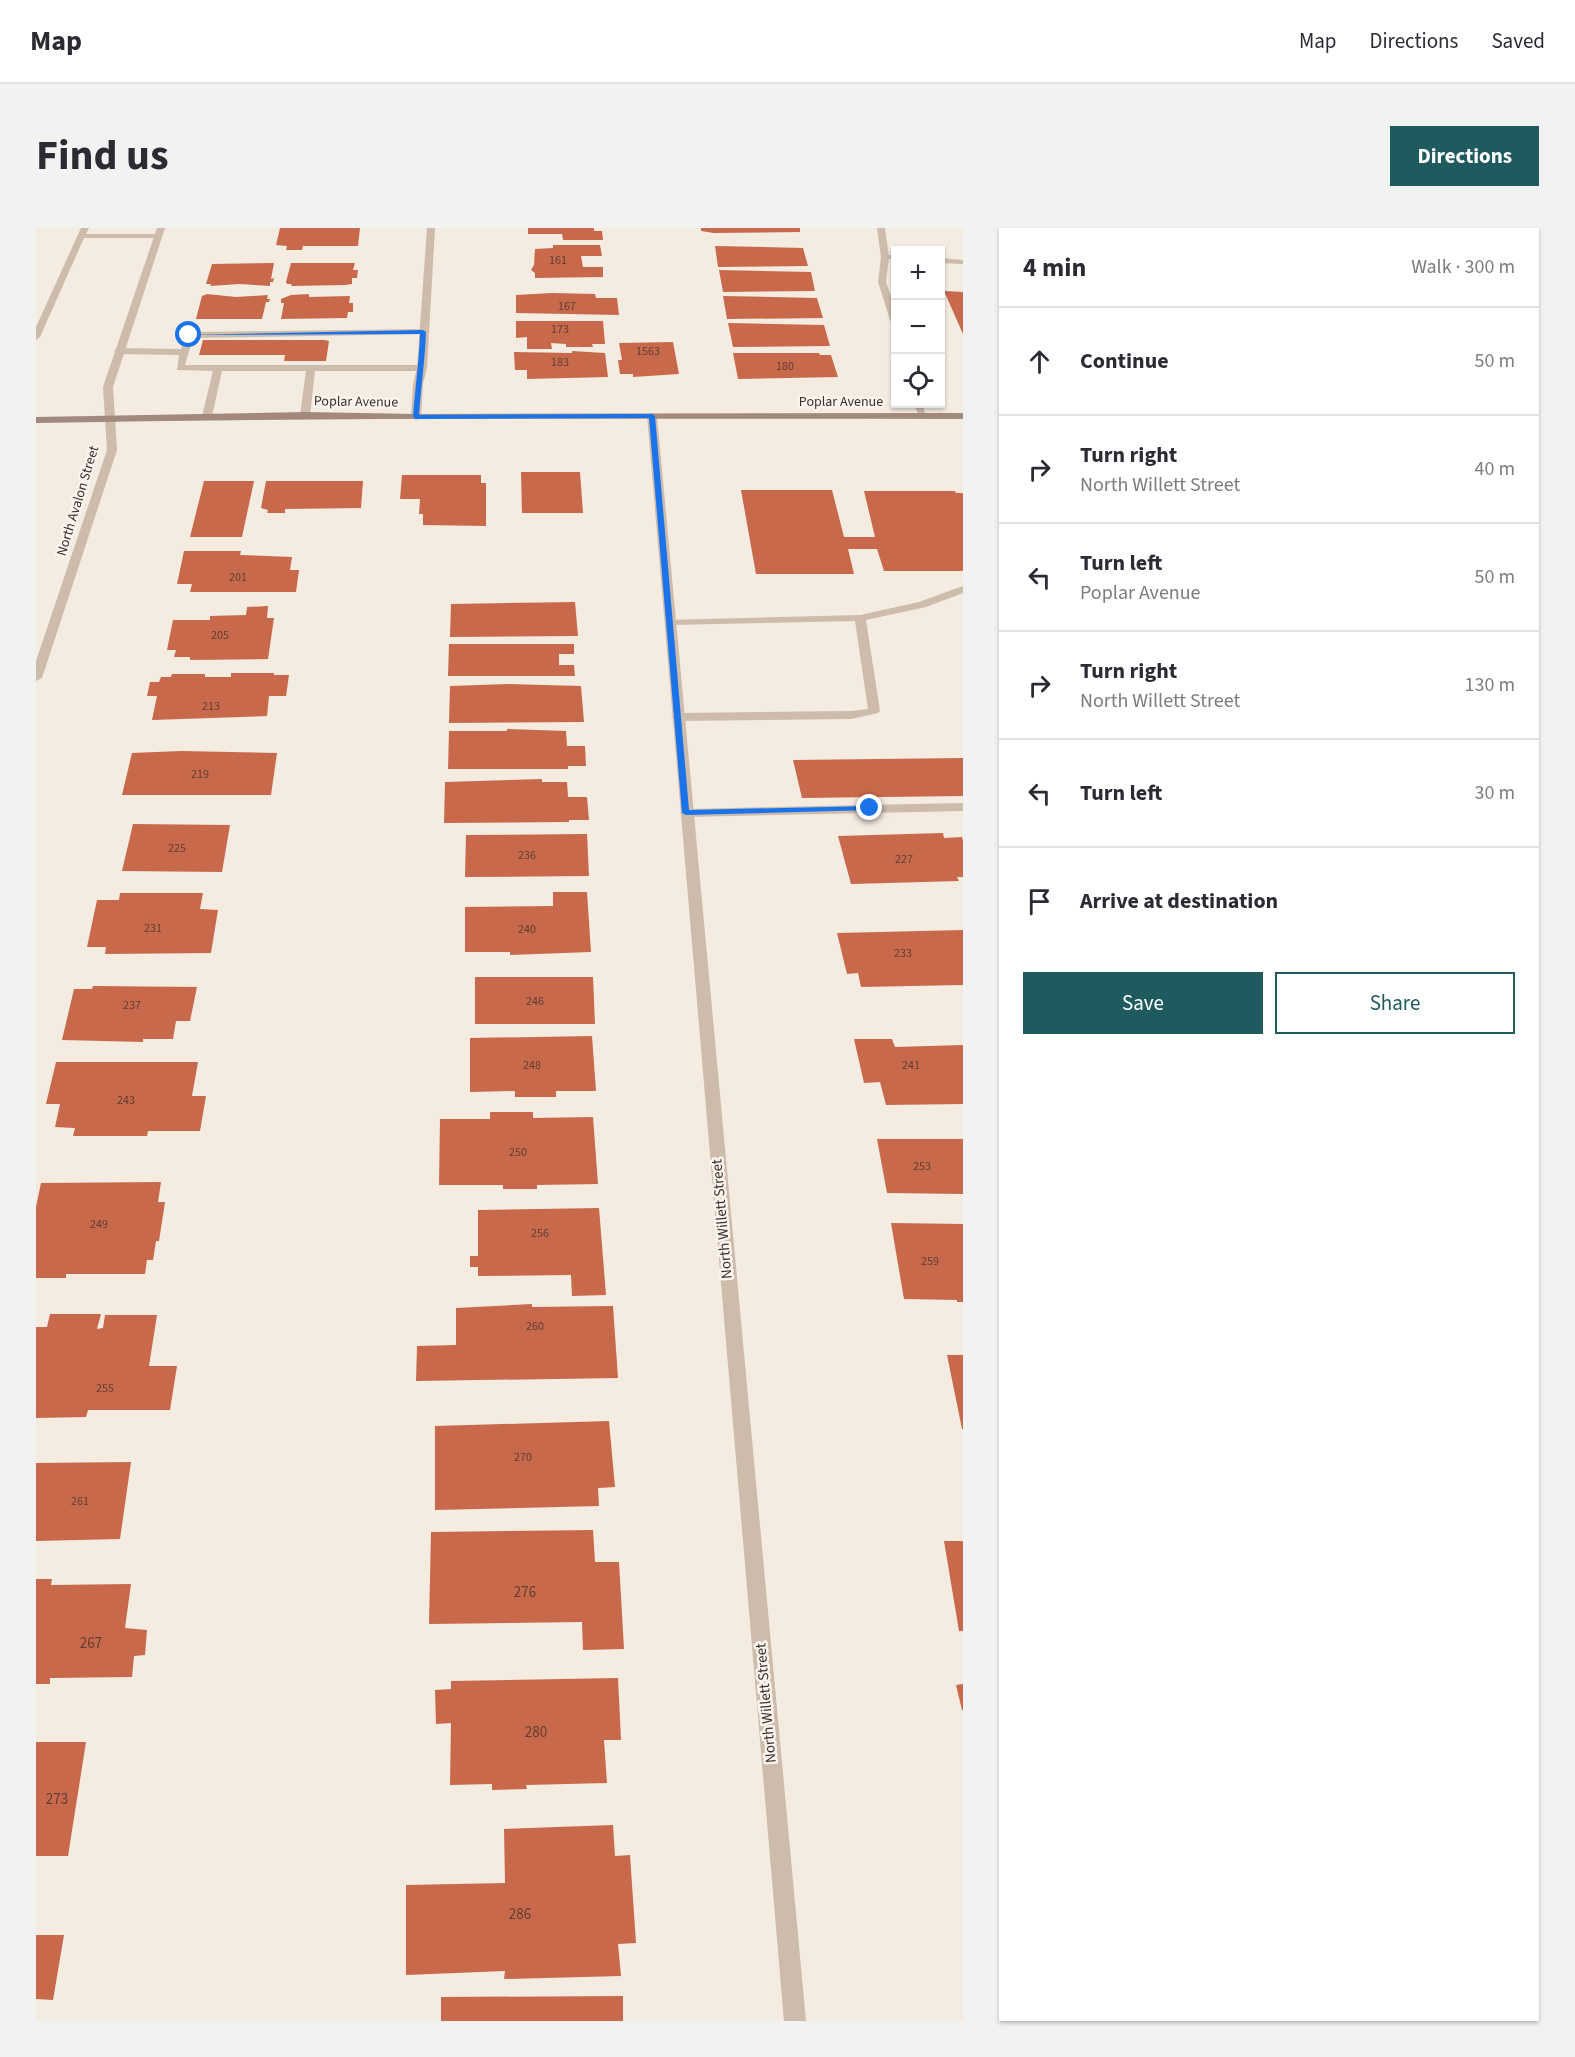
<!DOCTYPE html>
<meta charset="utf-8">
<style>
:root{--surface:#fff;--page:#f2f2f3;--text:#2b2b33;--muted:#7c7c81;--line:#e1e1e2;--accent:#1f5a5e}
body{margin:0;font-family:"Source Sans 3",sans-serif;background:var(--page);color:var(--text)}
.controls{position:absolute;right:18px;top:18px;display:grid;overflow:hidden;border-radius:0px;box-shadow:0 2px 4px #0004}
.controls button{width:54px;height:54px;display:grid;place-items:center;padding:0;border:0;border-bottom:2px solid var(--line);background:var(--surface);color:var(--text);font:30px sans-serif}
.stop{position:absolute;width:18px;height:18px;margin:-14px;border:4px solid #1a73e8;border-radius:50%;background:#fff}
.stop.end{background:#1a73e8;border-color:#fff;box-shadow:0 2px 6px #0008}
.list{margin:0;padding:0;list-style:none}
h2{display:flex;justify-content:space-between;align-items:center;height:78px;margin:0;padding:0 24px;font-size:26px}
h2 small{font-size:20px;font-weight:400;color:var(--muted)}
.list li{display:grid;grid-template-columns:39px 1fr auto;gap:18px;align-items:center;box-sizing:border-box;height:108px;padding:0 24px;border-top:2px solid var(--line)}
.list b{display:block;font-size:22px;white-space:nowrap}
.list p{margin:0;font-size:20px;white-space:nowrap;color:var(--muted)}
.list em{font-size:20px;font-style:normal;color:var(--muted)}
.actions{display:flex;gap:12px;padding:18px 24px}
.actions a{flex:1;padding:14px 0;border:2px solid var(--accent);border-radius:0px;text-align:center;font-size:21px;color:var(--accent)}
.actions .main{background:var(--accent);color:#fff}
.icon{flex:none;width:33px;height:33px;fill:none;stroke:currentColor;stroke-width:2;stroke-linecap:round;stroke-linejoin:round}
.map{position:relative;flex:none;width:927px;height:1793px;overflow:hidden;border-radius:0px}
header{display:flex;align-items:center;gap:36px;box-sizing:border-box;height:84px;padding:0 30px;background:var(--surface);border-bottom:2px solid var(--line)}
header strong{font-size:28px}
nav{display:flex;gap:33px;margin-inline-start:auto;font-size:21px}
.intro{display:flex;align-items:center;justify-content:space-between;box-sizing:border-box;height:144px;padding:0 36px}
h1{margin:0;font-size:42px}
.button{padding:15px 27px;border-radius:0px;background:var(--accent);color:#fff;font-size:21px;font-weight:700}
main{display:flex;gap:36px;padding:0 36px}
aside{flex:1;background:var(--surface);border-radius:0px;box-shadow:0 2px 4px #0004}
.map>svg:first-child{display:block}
</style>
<header>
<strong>Map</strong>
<nav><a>Map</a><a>Directions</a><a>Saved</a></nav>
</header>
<div class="intro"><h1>Find us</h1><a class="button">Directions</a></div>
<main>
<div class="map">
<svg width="927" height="1793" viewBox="0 0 927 1793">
<rect width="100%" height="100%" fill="#f4ebe1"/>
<path fill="#c8694b" d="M 244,0 L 324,0 L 322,18 L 267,18 L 266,22 L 250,22 L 251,18 L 240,17 Z
M 492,0 L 558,0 L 558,3 L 566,3 L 567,12 L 527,12 L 526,6 L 492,6 Z
M 665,0 L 764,0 L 764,4 L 678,5 L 665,3 Z
M 517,17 L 564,17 L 566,28 L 545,28 L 547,39 L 567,39 L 567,49 L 499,50 L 499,45 L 495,42 L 498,37 L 499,21 L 517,20 Z
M 679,18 L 767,20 L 772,38 L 682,39 Z
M 238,35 L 235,51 L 238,50 L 237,54 L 234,54 L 234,58 L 203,56 L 174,58 L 175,56 L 170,56 L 176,36 Z
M 255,35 L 319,35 L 317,42 L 322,42 L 321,50 L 316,50 L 316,56 L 309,57 L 255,58 L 256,56 L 251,56 L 250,54 Z
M 683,42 L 775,44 L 779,63 L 687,64 Z
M 908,63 L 927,64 L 927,106 Z
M 516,65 L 559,66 L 560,70 L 581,70 L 583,87 L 480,85 L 480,67 Z
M 171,66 L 200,69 L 232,67 L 231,71 L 234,71 L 233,74 L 230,74 L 226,91 L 160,91 L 166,68 Z
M 273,66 L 273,69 L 314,68 L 313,75 L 317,75 L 317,84 L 312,84 L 311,90 L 245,91 L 248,75 L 245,75 L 245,71 L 255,67 Z
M 687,68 L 781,70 L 787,90 L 691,91 Z
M 480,93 L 567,93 L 569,116 L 556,116 L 557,119 L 530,119 L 530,116 L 515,115 L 516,121 L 491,121 L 491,109 L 480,110 Z
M 692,95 L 788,97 L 794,118 L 697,119 Z
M 167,112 L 288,112 L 293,113 L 290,133 L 248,133 L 249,127 L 163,127 Z
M 637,114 L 643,146 L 597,149 L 597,146 L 584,146 L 582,132 L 586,132 L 583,115 Z
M 536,123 L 569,125 L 572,149 L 491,151 L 491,142 L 479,142 L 478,124 L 536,125 Z
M 697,125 L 783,125 L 784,127 L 795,127 L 802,149 L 702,151 Z
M 485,244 L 544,244 L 547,285 L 486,285 Z
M 366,247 L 445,247 L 445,255 L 450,255 L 450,298 L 387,297 L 387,286 L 383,286 L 384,271 L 364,271 Z
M 168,253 L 218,253 L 206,309 L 154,309 Z
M 230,253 L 327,253 L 325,280 L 249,281 L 249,285 L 231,285 L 232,282 L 225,280 Z
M 705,262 L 796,262 L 808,309 L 839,309 L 828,263 L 919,263 L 920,265 L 927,265 L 927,343 L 848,343 L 841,321 L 812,321 L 818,346 L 720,346 Z
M 148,323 L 205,323 L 204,327 L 256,329 L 254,342 L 263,342 L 260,364 L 154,364 L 156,356 L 141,356 Z
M 539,374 L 542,408 L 414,409 L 415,376 Z
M 232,378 L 231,390 L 238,390 L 232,431 L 154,432 L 154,429 L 138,429 L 140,422 L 131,422 L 137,392 L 174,392 L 174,388 L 210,387 L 211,379 Z
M 413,416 L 538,416 L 538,426 L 523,426 L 523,437 L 538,437 L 539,448 L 412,448 Z
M 195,445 L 238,445 L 238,447 L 253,447 L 250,468 L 233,468 L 231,488 L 116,492 L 121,468 L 111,468 L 114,454 L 123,454 L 125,449 L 135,449 L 136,446 L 169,446 L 169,449 L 195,449 Z
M 472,456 L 545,458 L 548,494 L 413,495 L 414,458 Z
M 471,501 L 530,503 L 531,518 L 549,518 L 550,538 L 532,538 L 532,541 L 412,541 L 413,503 L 471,503 Z
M 145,523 L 241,525 L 235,567 L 86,567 L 96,525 Z
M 927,530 L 927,568 L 766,570 L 757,532 Z
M 506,551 L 506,554 L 531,554 L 532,569 L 551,569 L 553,592 L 533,592 L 533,594 L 408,595 L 409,554 Z
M 97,596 L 194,597 L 186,644 L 86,643 Z
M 907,605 L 908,610 L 926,609 L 927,613 L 927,649 L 921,649 L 923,653 L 815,656 L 802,608 Z
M 551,606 L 553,648 L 429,649 L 430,607 Z
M 517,664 L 551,664 L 555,724 L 474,727 L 474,724 L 429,724 L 429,679 L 517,678 Z
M 84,665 L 167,665 L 164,681 L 182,682 L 175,725 L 69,726 L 70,719 L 51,719 L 61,672 L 83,672 Z
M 927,702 L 927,757 L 825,759 L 822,745 L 811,746 L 801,705 Z
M 439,749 L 557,749 L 559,796 L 439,796 Z
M 57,758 L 161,759 L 154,793 L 140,793 L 137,811 L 107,811 L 107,814 L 26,812 L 38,761 L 56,761 Z
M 556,808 L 560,863 L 520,863 L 520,869 L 479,869 L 479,863 L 434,864 L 434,810 Z
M 818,811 L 856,811 L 859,819 L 927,817 L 927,876 L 850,877 L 844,854 L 828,855 Z
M 20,834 L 162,834 L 156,868 L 170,868 L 164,903 L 112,903 L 111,908 L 37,908 L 39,900 L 19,899 L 24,876 L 10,876 Z
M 454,884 L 497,884 L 497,890 L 557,889 L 562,956 L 501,957 L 501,961 L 467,961 L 467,957 L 403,957 L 404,891 L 454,891 Z
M 841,911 L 927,911 L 927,966 L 851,965 Z
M 125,954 L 122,974 L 129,974 L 123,1013 L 120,1013 L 117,1032 L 111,1032 L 109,1046 L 30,1046 L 30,1050 L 0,1050 L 0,979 L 5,955 Z
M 563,980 L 570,1067 L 536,1068 L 535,1047 L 442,1048 L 442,1039 L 434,1039 L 434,1028 L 442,1028 L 442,982 Z
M 855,995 L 927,996 L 927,1074 L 921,1074 L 921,1072 L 868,1071 Z
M 496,1076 L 496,1079 L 577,1078 L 582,1150 L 380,1153 L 381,1118 L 420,1117 L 420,1080 Z
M 14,1086 L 65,1086 L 61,1101 L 67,1100 L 69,1087 L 121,1087 L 113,1138 L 141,1138 L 134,1182 L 52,1182 L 50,1189 L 0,1190 L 0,1099 L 11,1099 Z
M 911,1127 L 927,1127 L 927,1201 L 926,1201 Z
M 573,1193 L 579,1259 L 562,1260 L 563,1278 L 399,1282 L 399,1198 Z
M 95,1234 L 84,1311 L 0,1313 L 0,1235 Z
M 557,1302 L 559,1334 L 583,1334 L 588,1421 L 547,1422 L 546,1394 L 393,1396 L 395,1304 Z
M 908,1313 L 927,1313 L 927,1403 L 923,1403 Z
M 0,1351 L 16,1351 L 15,1357 L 95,1356 L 89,1400 L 111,1402 L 109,1427 L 98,1428 L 96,1449 L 14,1450 L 14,1456 L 0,1456 Z
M 582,1450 L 585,1512 L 568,1512 L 571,1555 L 490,1557 L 491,1561 L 456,1562 L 456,1556 L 414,1557 L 415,1495 L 400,1496 L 399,1462 L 415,1461 L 415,1453 Z
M 927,1456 L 927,1482 L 926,1482 L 920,1457 Z
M 0,1514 L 50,1514 L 32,1628 L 0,1628 Z
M 577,1597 L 579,1628 L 594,1627 L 600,1715 L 582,1716 L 585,1748 L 468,1751 L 469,1743 L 370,1747 L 370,1657 L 469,1655 L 468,1601 Z
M 0,1707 L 28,1707 L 17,1772 L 0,1771 Z
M 587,1768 L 587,1793 L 405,1793 L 405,1769 Z"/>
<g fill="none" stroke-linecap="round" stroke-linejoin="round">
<path fill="#cdbbac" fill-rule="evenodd" d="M 45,0 L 53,0 L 50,6 L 122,6 L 126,8 L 122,10 L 48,10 L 4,109 L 0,112 L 0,99 Z
M 849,27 L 860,27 L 860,31 L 846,31 L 845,29 Z
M 904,30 L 927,32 L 927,36 L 904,35 Z
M 387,101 L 390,102 L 390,106 L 157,110 L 149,137 L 386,137 L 391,140 L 386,143 L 279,143 L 274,187 L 269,190 L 264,187 L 270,143 L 186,143 L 176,188 L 171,191 L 166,188 L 177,143 L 141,142 L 143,127 L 82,126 L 78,123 L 82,120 L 145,121 L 149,107 L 153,104 Z
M 927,358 L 927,365 L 890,379 L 830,392 L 844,483 L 842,485 L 815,491 L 641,493 L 635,489 L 641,485 L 815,483 L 832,481 L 819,393 L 633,397 L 629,396 L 629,392 L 824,387 L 883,374 Z
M 927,575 L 927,583 L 650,589 L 644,585 L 650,581 Z"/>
<path fill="#cdbbac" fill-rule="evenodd" d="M 121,0 L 129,0 L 77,159 L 81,222 L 6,450 L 0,453 L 0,433 L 71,222 L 67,159 Z
M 391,0 L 399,0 L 391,140 L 387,156 L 385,189 L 380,192 L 375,189 L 377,156 L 381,140 Z
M 841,0 L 849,0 L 853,29 L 850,54 L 860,83 L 860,100 L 856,98 L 842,54 L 845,29 Z
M 878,176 L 887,176 L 890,190 L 884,190 Z
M 616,185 L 621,188 L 770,1793 L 748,1793 L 611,188 Z"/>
<path fill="#a18a7d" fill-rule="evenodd" d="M 269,184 L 380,186 L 927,185 L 927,191 C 618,191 309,189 0,195 L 0,189 Z"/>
</g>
<path fill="#1a73e8" d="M 387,102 L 390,104 C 389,132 385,159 383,187 L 616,186 L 619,188 L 653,582 L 834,578 L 837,579 L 837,582 L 650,587 L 646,585 L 613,190 L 380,191 L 377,189 C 379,161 383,134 384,106 L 150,107 Z"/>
<g text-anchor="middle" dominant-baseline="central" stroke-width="5" stroke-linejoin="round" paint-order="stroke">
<g font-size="12" fill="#5e3e33">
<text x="522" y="32">161</text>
<text x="531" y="78">167</text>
<text x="524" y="101">173</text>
<text x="612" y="123">1563</text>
<text x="524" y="134">183</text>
<text x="749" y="138">180</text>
<text x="202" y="349">201</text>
<text x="184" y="407">205</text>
<text x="175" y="478">213</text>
<text x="164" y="546">219</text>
<text x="141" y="620">225</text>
<text x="491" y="627">236</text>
<text x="868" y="631">227</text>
<text x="117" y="700">231</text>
<text x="491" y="701">240</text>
<text x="867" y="725">233</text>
<text x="499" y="773">246</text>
<text x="96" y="777">237</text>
<text x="496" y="837">248</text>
<text x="875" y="837">241</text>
<text x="90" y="872">243</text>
<text x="482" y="924">250</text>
<text x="886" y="938">253</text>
<text x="63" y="996">249</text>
<text x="504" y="1005">256</text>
<text x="894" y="1033">259</text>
<text x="499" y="1098">260</text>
<text x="69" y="1160">255</text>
<text x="487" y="1229">270</text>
<text x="44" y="1273">261</text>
</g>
<g font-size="14" fill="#3b302b" stroke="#fbf5ee">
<text transform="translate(320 174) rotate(1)">Poplar Avenue</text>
<text x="805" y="174">Poplar Avenue</text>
<text transform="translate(42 273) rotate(-73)">North Avalon Street</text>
</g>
<g font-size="15" fill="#3b302b" stroke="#fbf5ee">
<text transform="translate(686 991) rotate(-95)">North Willett Street</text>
<text transform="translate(730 1475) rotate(-95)">North Willett Street</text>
</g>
<g font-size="15" fill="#5e3e33">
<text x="489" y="1364">276</text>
<text x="55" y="1415">267</text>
<text x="500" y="1504">280</text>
<text x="21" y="1571">273</text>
<text x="484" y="1686">286</text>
</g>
</g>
</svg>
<div class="controls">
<button>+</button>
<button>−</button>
<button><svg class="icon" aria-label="locate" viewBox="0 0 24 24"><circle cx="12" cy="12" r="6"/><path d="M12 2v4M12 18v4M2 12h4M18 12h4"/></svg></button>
</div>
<div class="stop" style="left:153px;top:107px"></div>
<div class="stop end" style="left:834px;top:580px"></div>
</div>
<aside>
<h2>4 min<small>Walk · 300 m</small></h2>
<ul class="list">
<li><svg class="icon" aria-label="ahead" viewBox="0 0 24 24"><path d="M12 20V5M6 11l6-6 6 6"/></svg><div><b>Continue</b></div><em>50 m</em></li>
<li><svg class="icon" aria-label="right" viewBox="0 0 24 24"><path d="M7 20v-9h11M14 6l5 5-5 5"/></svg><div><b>Turn right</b><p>North Willett Street</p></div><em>40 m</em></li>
<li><svg class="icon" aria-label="left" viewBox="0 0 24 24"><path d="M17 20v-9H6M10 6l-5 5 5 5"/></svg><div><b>Turn left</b><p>Poplar Avenue</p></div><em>50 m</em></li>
<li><svg class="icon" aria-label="right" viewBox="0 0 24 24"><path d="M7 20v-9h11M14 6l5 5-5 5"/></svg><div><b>Turn right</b><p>North Willett Street</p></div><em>130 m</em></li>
<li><svg class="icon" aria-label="left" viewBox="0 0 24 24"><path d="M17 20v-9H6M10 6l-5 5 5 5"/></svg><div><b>Turn left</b></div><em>30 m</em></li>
<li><svg class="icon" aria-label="arrive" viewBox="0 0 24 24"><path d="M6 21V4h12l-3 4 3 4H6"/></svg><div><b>Arrive at destination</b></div></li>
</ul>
<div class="actions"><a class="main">Save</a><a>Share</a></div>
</aside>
</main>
